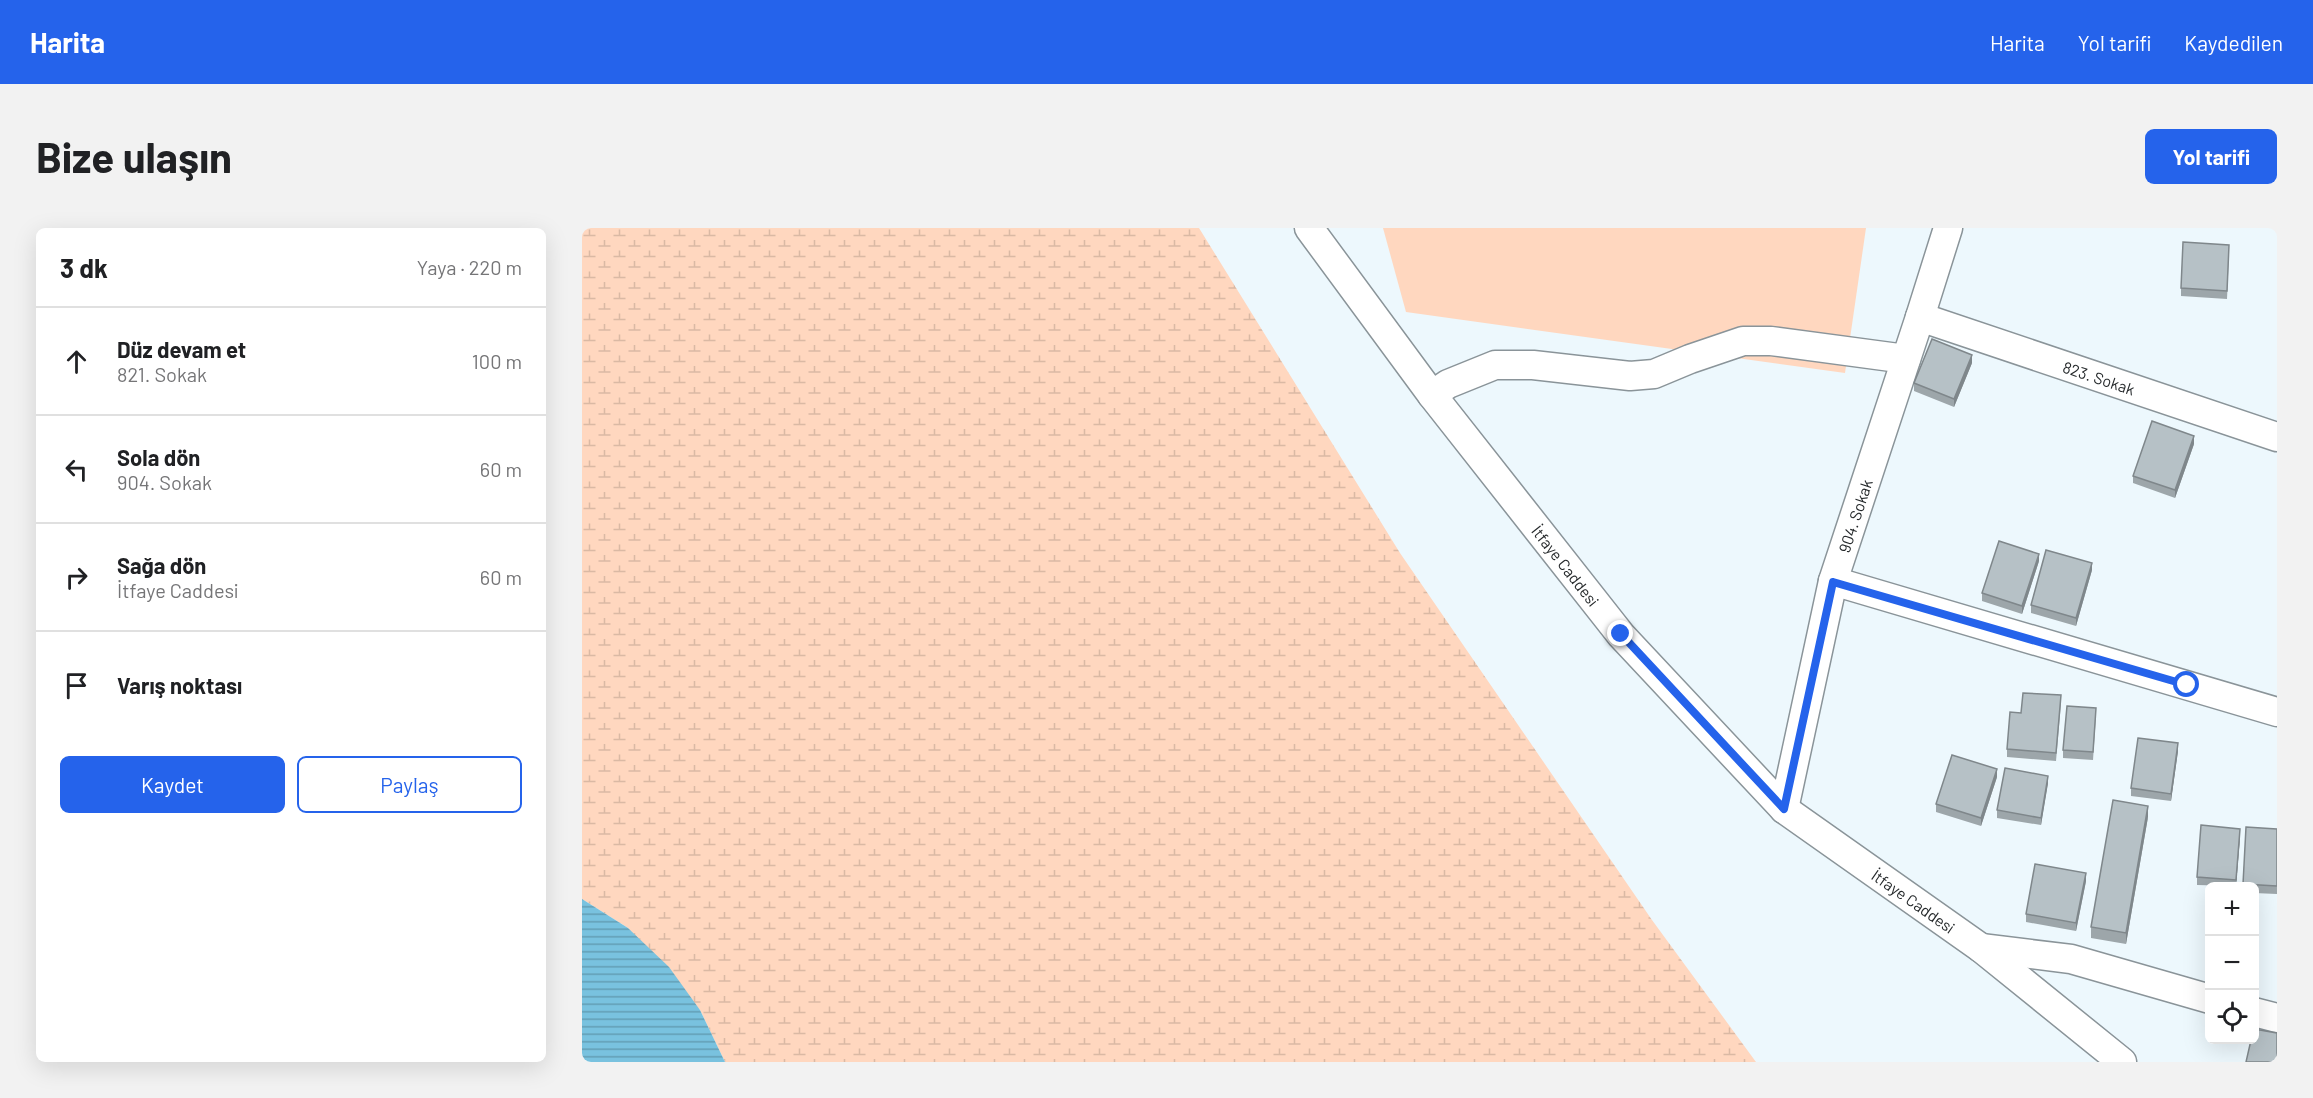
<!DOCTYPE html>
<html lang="tr">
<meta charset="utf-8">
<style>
:root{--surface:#fff;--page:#f2f2f2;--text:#202124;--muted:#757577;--line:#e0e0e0;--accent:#2563eb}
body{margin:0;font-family:Barlow,sans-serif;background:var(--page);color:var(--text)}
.controls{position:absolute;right:18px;bottom:18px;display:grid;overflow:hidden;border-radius:9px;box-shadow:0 6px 24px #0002}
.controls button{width:54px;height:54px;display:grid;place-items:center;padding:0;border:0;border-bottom:2px solid var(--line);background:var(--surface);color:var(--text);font:30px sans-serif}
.stop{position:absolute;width:18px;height:18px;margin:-14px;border:4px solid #2563eb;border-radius:50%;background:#fff}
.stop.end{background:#2563eb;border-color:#fff;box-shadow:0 2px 6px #0008}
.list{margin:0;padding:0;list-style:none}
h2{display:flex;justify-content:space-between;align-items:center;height:78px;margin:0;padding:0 24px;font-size:26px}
h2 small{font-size:20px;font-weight:400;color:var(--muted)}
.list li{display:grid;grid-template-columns:39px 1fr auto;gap:18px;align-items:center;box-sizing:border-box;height:108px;padding:0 24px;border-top:2px solid var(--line)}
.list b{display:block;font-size:22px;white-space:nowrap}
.list p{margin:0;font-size:20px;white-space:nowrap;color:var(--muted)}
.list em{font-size:20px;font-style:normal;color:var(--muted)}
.actions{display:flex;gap:12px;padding:18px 24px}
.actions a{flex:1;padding:14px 0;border:2px solid var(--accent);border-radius:9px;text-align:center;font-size:21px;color:var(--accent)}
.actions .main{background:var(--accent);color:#fff}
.icon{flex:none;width:33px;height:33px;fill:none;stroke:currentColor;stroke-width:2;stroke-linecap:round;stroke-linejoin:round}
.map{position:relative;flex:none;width:1695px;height:834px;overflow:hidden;border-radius:9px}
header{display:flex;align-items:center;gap:36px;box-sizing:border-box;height:84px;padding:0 30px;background:var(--accent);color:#fff}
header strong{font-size:28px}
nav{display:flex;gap:33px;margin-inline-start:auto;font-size:21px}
.intro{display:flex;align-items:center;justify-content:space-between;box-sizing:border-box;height:144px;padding:0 36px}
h1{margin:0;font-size:42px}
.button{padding:15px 27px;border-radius:9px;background:var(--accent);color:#fff;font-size:21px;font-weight:700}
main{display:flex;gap:36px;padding:0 36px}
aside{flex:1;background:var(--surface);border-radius:9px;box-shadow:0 6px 24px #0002}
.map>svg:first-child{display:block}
</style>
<header>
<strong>Harita</strong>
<nav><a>Harita</a><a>Yol tarifi</a><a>Kaydedilen</a></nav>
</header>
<div class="intro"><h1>Bize ulaşın</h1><a class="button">Yol tarifi</a></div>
<main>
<aside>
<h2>3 dk<small>Yaya · 220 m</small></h2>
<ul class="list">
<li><svg class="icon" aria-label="ahead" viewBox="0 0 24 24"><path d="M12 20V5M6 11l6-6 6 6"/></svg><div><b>Düz devam et</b><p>821. Sokak</p></div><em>100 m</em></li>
<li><svg class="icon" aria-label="left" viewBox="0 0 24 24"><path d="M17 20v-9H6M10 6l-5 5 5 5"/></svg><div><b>Sola dön</b><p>904. Sokak</p></div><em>60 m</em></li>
<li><svg class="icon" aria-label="right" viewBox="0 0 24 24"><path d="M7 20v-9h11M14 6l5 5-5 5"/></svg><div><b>Sağa dön</b><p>İtfaye Caddesi</p></div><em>60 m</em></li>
<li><svg class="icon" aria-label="arrive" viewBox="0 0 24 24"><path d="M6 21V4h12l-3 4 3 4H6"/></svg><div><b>Varış noktası</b></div></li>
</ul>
<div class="actions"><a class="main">Kaydet</a><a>Paylaş</a></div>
</aside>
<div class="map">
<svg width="1695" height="834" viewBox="0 0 1695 834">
<defs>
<pattern id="wetland-marsh" width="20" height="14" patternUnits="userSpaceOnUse" patternTransform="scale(1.5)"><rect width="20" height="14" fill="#ffd7bf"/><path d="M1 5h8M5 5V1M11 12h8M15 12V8" fill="none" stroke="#dab9a4"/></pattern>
<pattern id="water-rules" width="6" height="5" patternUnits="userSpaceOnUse" patternTransform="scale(1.5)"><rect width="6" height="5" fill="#79c2df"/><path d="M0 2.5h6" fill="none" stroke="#639eb5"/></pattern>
</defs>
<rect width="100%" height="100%" fill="#edf8fd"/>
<path fill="url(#wetland-marsh)" d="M 0,0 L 617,0 L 818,325 L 1070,692 L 1174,834 L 143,834 L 118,782 L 46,700 L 0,671 Z"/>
<path fill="#ffd7bf" d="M 801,0 L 1284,0 L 1263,145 L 824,84 Z"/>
<path fill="url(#water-rules)" d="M 0,671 L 46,700 L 87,739 L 118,782 L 143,834 L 0,834 Z"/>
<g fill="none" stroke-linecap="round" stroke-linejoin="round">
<g stroke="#8a9499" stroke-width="31">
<g id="minor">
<path id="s1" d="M 727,0 L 850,167 L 1039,407 L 1202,581 L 1399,720 L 1540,834"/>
<path id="s2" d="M 1338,89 L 1695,209"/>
<path d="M 850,167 L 866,156 L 913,137 L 951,137 L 1048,148 L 1072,146 L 1108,131 L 1161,113 L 1189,113 L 1324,131"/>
<path d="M 1251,353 L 1695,484"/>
<path id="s3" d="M 1202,581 L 1251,353 L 1338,89 L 1366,0"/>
<path d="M 1399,720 L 1489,731 L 1628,771"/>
<path d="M 1672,784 L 1695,790"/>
</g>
</g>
<use href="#minor" stroke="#fff" stroke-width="28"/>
</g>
<path fill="#9da6aa" d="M 1647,25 L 1645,71 L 1599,68 L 1599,60 Z
M 1390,135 L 1372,179 L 1332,163 L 1332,155 Z
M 1612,216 L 1593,270 L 1551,255 L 1551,248 Z
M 1457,333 L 1440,386 L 1400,373 L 1400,365 Z
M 1510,342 L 1494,398 L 1449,385 L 1449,377 Z
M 1479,475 L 1474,533 L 1425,529 L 1425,521 L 1439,485 Z
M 1514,488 L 1511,532 L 1481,530 L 1481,522 Z
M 1596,523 L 1589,573 L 1549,568 L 1549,560 Z
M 1415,549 L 1399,598 L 1354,584 L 1354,576 Z
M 1466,555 L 1459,597 L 1415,590 L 1415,582 Z
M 1566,589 L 1544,716 L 1509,710 L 1509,699 Z
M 1664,599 L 1695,601 L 1695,666 L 1672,665 L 1672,658 L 1661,658 Z
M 1658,609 L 1654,658 L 1615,657 L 1615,649 Z
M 1504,653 L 1494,703 L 1444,694 L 1444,686 Z"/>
<path fill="#7f878b" d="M 1390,127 L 1390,135 L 1372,179 L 1372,171 Z
M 1612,208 L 1612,216 L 1593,270 L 1593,262 Z
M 1457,326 L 1457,333 L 1440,386 L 1440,378 Z
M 1510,335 L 1510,342 L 1494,398 L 1494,390 Z
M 1596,515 L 1596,523 L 1589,573 L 1589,566 Z
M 1415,541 L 1415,549 L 1399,598 L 1399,590 Z
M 1466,548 L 1466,555 L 1459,597 L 1459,590 Z
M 1566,578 L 1566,589 L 1544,716 L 1544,705 Z
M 1658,601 L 1658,609 L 1654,658 L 1654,652 Z
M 1504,645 L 1504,653 L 1494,703 L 1494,695 Z"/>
<path fill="#b6c1c6" stroke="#7f878b" stroke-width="1.5" d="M 1601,14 L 1647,17 L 1645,63 L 1599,60 Z
M 1350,111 L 1390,127 L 1372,171 L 1332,155 Z
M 1570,193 L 1612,208 L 1593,262 L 1551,248 Z
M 1417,313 L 1457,326 L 1440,378 L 1400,365 Z
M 1464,322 L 1510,335 L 1494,390 L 1449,377 Z
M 1441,465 L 1479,467 L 1474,525 L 1425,521 L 1428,484 L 1439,485 Z
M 1485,478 L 1514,480 L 1511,524 L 1481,522 Z
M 1556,510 L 1596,515 L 1589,566 L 1549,560 Z
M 1370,527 L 1415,541 L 1399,590 L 1354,576 Z
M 1423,540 L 1466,548 L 1459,590 L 1415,582 Z
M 1531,572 L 1566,578 L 1544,705 L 1509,699 Z
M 1619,597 L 1658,601 L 1654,652 L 1615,649 Z
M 1664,599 L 1695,601 L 1695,658 L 1661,656 Z
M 1453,636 L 1504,645 L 1494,695 L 1444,686 Z
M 1672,801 L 1695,805 L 1695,834 L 1664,834 L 1669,812 L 1672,812 Z"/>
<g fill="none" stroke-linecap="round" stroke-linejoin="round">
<path stroke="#2563eb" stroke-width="8" d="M 1039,406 L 1202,581 L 1251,354 L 1605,457"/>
</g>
<g text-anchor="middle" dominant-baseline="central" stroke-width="6" stroke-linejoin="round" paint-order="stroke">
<g font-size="16" fill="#25292b" stroke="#edf8fd">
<text stroke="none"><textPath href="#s2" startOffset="189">823. Sokak</textPath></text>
<text stroke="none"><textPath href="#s3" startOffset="302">904. Sokak</textPath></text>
<text stroke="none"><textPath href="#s1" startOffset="424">İtfaye Caddesi</textPath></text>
<text stroke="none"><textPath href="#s1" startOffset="910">İtfaye Caddesi</textPath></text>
</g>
</g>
</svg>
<div class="controls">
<button>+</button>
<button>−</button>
<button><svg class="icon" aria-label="locate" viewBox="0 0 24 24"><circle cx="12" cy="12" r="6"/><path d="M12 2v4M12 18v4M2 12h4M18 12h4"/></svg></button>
</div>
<div class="stop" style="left:1605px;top:457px"></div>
<div class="stop end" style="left:1039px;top:406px"></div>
</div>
</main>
